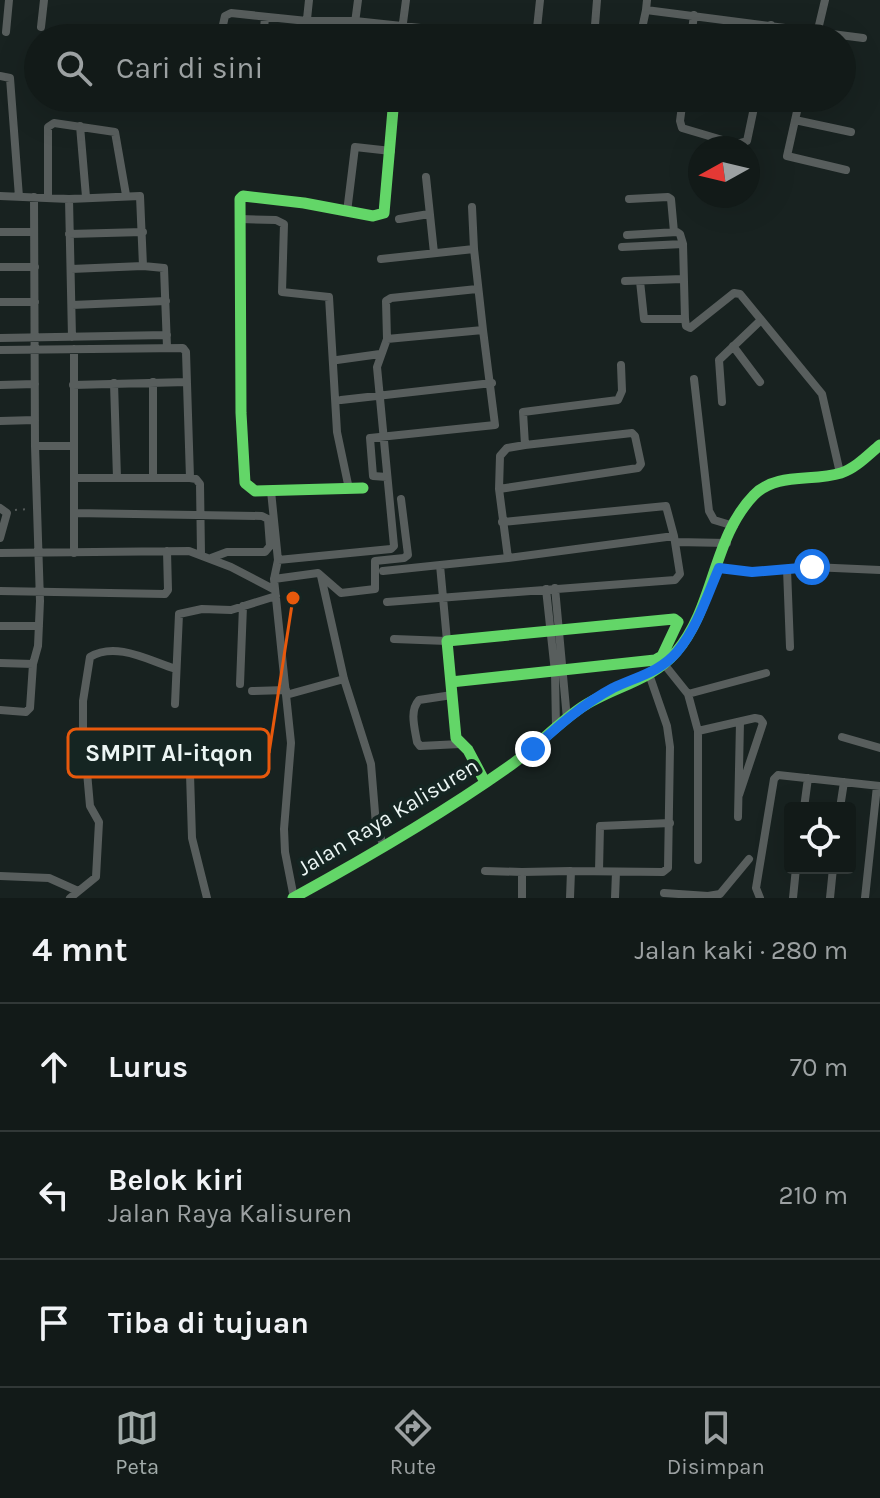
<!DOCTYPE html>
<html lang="id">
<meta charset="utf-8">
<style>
:root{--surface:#121a18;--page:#1b2321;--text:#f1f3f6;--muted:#9ca1a2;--line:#313837;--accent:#a2acaa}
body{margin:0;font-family:Karla,sans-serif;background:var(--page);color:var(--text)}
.controls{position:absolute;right:24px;bottom:24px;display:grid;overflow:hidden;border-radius:8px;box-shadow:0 8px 32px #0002}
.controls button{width:72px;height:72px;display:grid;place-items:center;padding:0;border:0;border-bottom:2px solid var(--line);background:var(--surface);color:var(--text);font:40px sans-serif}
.compass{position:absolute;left:688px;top:136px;width:72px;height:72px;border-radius:50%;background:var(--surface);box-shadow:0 8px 32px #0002;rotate:262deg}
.stop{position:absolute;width:24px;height:24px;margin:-18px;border:6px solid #1a73e8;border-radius:50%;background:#fff}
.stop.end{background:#1a73e8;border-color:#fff;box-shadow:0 2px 8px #0008}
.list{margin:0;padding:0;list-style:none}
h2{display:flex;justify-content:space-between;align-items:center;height:104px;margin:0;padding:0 32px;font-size:34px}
h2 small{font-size:26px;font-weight:400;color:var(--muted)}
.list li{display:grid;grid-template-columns:52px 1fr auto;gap:24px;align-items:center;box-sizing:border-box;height:128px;padding:0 32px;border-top:2px solid var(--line)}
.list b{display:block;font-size:30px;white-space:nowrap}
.list p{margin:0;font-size:26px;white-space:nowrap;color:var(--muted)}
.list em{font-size:26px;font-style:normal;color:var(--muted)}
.icon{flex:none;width:44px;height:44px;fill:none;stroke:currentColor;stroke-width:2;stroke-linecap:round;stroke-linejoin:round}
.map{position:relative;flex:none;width:880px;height:898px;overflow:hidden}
.search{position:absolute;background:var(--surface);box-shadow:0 8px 32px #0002;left:24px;right:24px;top:24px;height:88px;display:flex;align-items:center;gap:20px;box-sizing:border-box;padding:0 28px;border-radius:44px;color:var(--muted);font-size:30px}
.sheet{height:488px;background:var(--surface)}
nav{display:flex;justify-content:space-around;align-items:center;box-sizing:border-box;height:112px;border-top:2px solid var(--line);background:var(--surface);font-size:22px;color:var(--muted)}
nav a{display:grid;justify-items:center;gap:4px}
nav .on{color:var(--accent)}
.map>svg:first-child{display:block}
</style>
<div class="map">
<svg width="880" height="898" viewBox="0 0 880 898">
<rect width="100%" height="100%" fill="#182220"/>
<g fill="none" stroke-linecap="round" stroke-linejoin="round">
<path stroke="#535958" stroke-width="2" stroke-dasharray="2 6" stroke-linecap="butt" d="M 15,510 L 28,509"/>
<path stroke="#585e5d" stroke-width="8" d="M 647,0 L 646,10 L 863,38
M 41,27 L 44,0
M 6,32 L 9,0
M 220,38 L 225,16 L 231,13 L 307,21 L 355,21 L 515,38
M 263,38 L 265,18
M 305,38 L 309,0
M 353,38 L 358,0
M 401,38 L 406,0
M 536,38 L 540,0
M 594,38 L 597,0
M 640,38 L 646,10
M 691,38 L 694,15
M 768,38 L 771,25
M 816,38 L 825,0
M 0,76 L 10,78 L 19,197
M 683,98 L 680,121 L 682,128 L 736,144 L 747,141 L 756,98
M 800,98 L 787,156 L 846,170
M 343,101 L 344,98
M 448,107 L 449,98
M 795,120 L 851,132
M 80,126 L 86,197
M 426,177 L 434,253
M 0,196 L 69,199 L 140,196 L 143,266
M 48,197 L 48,127 L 54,123 L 115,132 L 126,195
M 69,199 L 72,337
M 629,199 L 668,197 L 671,199 L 674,232
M 347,212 L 355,147 L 391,151
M 240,219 L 276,220 L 284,224 L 282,292 L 329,297 L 337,432 L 349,489
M 399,219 L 429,214
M 0,232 L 34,232
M 69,234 L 143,232
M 627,235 L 677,232 L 680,234 L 683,244
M 622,247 L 683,244 L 685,319 L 686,326 L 690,328 L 734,293 L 740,294 L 822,394 L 840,473
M 381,259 L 474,249
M 0,267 L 35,267
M 71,269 L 143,266 L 164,268 L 167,347
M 625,281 L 683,279
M 640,281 L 644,319 L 685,319
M 0,302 L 35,302
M 72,305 L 166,301
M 0,338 L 167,335
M 387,339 L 483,330 L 474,249 L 472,207
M 733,346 L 760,382
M 74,349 L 74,553
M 0,350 L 183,348 L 186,352 L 190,478 L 196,479 L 200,484 L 201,554
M 337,360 L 380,354
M 694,379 L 709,511 L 714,520 L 734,526
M 153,382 L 153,478
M 114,383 L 117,478
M 0,385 L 35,384
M 73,385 L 187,382
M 341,400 L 492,383
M 722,402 L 719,360 L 761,320
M 0,421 L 35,420
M 35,446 L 73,446
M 387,477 L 373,476 L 370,438 L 495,425 L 483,330
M 74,478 L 190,478
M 499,489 L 638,468 L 641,464 L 635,436 L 632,433 L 525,445
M 271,491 L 278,560 L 274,579 L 291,743 L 284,829 L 285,852 L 294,898
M 0,508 L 7,513 L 0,538
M 74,513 L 262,516 L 268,519 L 270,546 L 265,552 L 227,552 L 211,558
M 676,542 L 727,543
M 0,553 L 189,551 L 231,567 L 275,590
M 508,558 L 674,536
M 278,560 L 391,549 L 394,546 L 377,367 L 387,339 L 386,301 L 391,298 L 477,289
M 719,568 L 752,572 L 812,567 L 880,570
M 787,569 L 790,647
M 383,571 L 440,565
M 321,576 L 344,679 L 371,764 L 376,825 L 384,847
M 274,579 L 318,573 L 341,593 L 375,589 L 375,561 L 404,558 L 408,555 L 401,499
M 555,588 L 567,719
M 546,589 L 555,672 L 556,728
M 0,591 L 165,594 L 168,590 L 167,551
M 387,602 L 675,580 L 680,574 L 674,536 L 666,506 L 502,522
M 0,626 L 39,626
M 394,639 L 447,641 L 440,565 L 508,558 L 499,489 L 500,456 L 507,448 L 525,445 L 523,412 L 618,400 L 622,391 L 621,365
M 0,663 L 33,664
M 664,664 L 688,694 L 698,731 L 698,860
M 240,684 L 243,606
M 252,691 L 286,690
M 688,694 L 766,673
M 286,695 L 344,679
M 452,695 L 419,700 C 409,711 415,729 417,742 L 420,746 L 460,744
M 175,704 L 179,614 L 202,609 L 231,610 L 276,596
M 0,710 L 26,712 L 30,708 L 33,664 L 38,646 L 40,601 L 35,446 L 34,197
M 698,731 L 755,718 L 760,719 L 763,723 L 739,795
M 842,737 L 880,748
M 190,774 L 192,838 L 207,898
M 804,808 L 808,778
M 840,808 L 844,782
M 738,817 L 740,722
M 485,871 L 522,872 L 522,898
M 599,871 L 600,826 L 670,823
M 522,872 L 571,871
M 0,876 L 49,878 L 78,891
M 664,893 L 708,896 L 720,894 L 749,859
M 70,898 L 96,877 L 99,822 L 90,806 L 83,727 L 83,701 L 90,657 C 116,641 150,661 176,669
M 570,898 L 571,871 L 663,872 L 668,868 L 670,747 L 667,726 L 649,674
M 615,898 L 616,872
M 760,898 L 756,888 L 774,779 L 778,775 L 880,786
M 793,898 L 796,868
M 830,898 L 833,868
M 865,898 L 877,786"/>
<path stroke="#63d668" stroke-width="11" d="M 363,488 L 255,491 L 245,483 L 241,413 L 240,199 L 243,196 L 304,203 L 373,216 L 384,213 L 394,98
M 451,682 L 655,660 L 662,656 L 678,622 L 674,619 L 447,641 L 456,738 L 468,750 L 485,782
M 293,898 C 368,857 442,814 511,765 C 536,747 557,724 582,707 C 612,687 652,681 676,652 C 715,607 712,538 754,495 C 777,472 812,482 841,473 C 856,468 868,455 880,445"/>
</g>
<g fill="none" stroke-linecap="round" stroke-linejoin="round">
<path stroke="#1a73e8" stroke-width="10" d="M 533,749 C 558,726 583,704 613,688 C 636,677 660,672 677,652 C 697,628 707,596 719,568 L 752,572 L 812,567"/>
</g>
<g text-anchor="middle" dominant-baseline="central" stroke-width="8" stroke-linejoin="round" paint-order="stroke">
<g font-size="22" fill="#ecf6f4" stroke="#152522">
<text transform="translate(388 817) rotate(-31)">Jalan Raya Kalisuren</text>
</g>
</g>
<path fill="none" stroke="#e8590c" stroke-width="3" d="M293 598L269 753"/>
<circle fill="#e8590c" stroke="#152522" stroke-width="3" cx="293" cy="598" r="8"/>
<rect fill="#152522" stroke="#e8590c" stroke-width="3" x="68" y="729" width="201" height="48" rx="8"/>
<g font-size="24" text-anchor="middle" font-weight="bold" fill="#ecf6f4">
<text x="169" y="761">SMPIT Al-itqon</text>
</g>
</svg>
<div class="controls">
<button><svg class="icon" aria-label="locate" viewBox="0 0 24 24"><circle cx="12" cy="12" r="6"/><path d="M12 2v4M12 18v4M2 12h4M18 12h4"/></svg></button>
</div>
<svg class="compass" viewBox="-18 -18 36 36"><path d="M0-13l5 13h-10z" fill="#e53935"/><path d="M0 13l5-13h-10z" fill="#9ca1a2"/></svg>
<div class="stop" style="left:812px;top:567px"></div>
<div class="stop end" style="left:533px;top:749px"></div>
<div class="search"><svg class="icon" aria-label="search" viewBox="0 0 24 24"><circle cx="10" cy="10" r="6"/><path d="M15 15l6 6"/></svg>Cari di sini</div>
</div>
<section class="sheet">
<h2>4 mnt<small>Jalan kaki · 280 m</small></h2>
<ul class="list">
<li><svg class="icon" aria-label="ahead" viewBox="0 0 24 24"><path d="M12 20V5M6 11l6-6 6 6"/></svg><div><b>Lurus</b></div><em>70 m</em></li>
<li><svg class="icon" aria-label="left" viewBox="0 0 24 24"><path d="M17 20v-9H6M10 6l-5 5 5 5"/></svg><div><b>Belok kiri</b><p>Jalan Raya Kalisuren</p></div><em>210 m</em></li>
<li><svg class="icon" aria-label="arrive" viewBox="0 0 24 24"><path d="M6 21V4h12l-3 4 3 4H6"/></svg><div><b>Tiba di tujuan</b></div></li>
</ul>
</section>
<nav>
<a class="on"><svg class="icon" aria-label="map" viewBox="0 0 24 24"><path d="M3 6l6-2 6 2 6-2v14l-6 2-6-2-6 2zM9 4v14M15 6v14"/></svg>Peta</a>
<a><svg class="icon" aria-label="directions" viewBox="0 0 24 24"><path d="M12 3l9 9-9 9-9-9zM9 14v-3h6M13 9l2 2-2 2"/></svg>Rute</a>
<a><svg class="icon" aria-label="saved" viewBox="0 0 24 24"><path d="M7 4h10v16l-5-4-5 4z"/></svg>Disimpan</a>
</nav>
